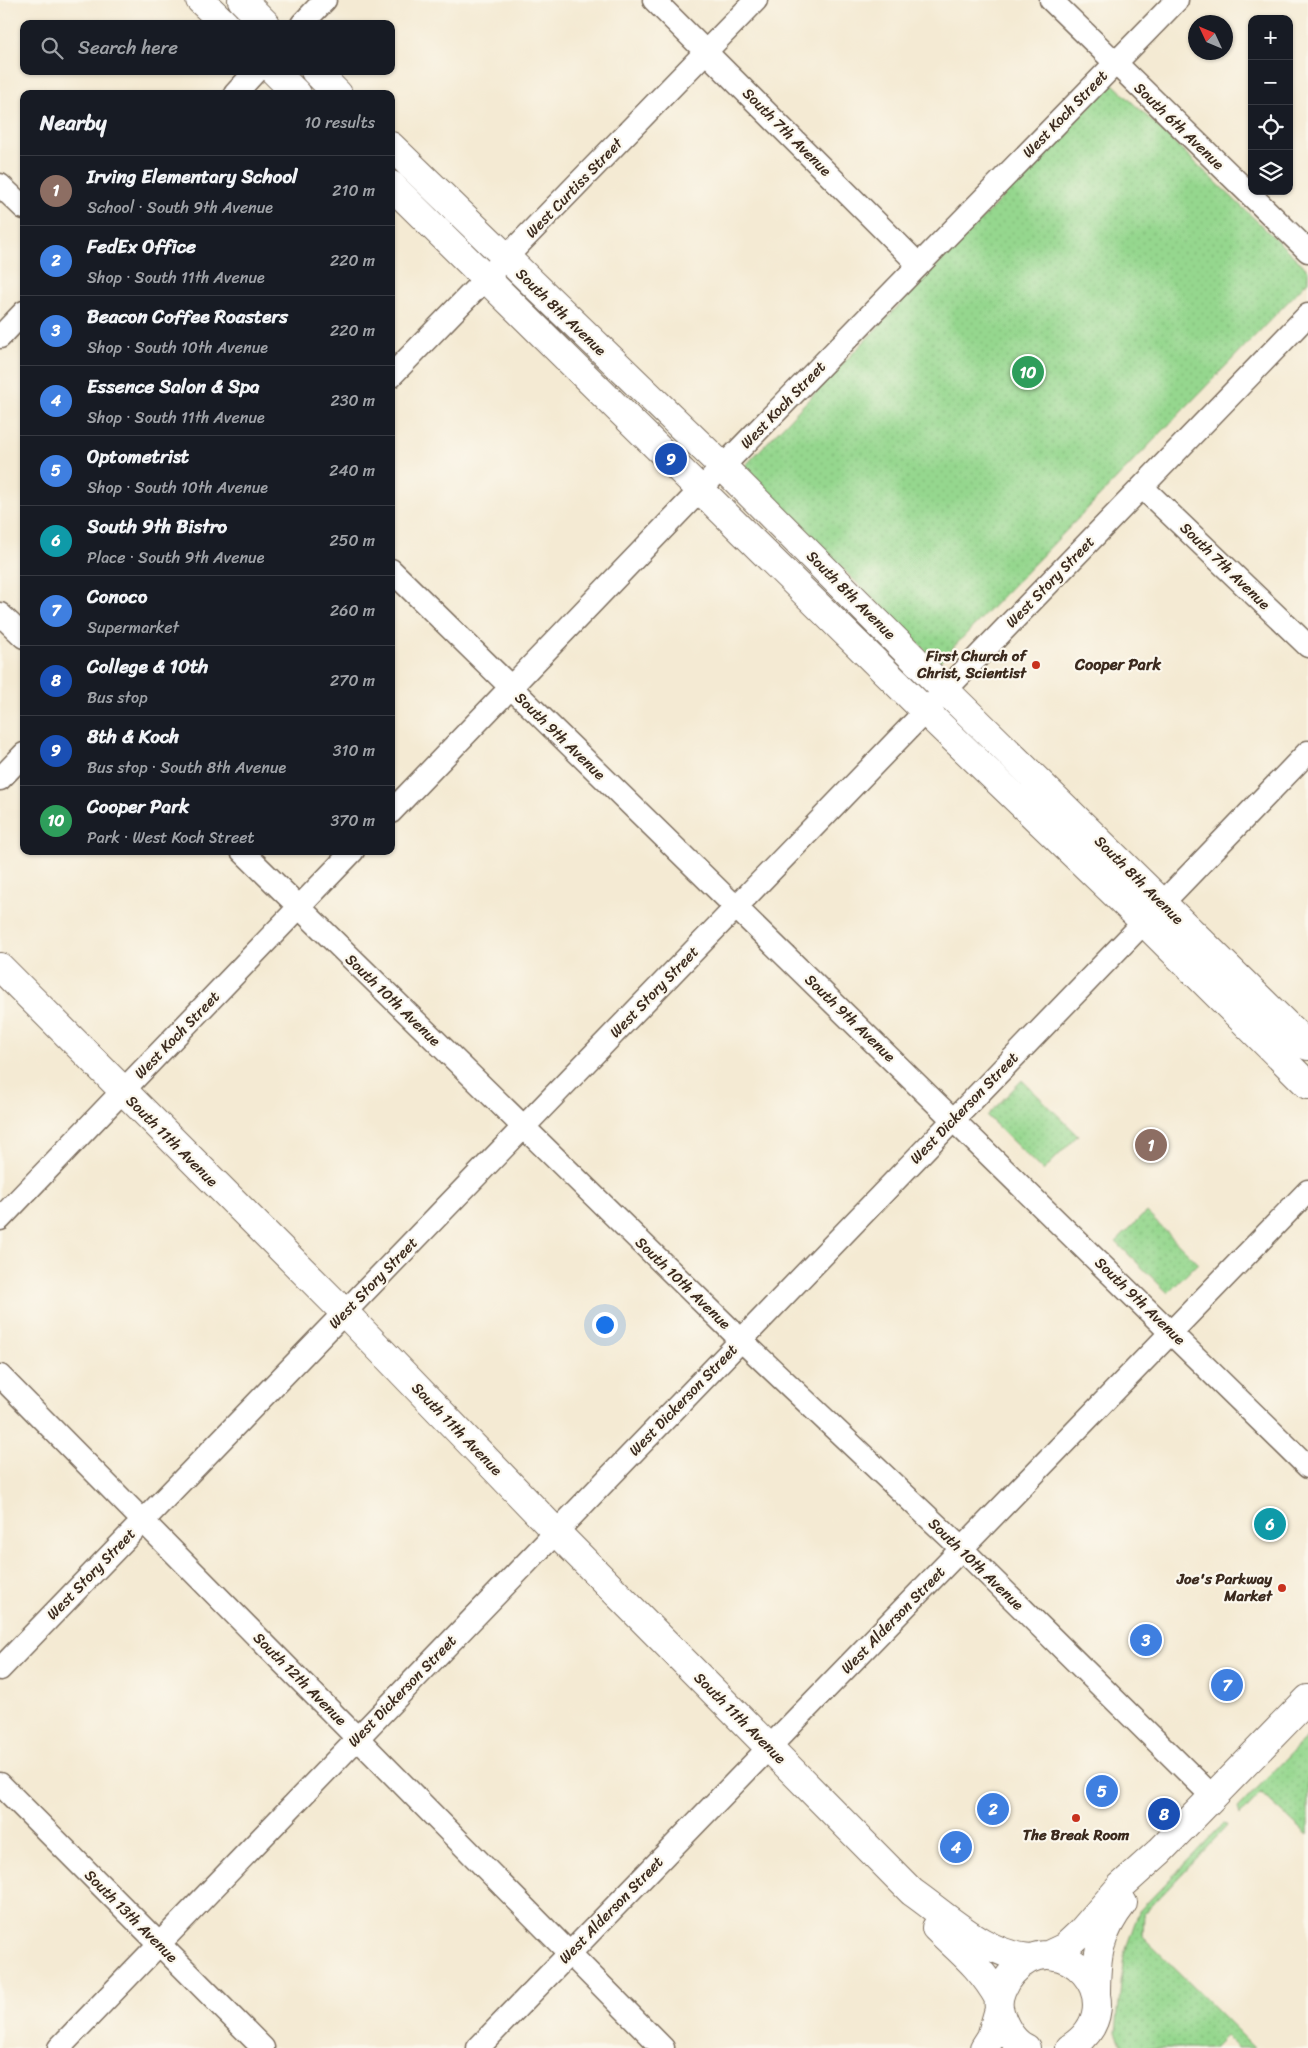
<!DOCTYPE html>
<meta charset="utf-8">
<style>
:root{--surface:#171b24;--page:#242831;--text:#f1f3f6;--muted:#9ea1a6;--line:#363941;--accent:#c8321e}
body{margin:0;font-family:Sriracha,sans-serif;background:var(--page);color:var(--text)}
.controls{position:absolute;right:15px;top:15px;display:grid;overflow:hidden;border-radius:10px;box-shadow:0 1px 4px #0004}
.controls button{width:45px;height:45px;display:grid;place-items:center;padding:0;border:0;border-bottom:1px solid var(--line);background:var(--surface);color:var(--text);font:25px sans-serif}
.compass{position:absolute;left:1188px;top:15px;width:45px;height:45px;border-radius:50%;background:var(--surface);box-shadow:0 1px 4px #0004;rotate:314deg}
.you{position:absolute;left:604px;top:1324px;width:18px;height:18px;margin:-12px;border:4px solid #fff;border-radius:50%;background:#1a73e8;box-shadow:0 0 0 8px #1a73e833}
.badge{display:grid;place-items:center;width:32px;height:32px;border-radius:50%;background:var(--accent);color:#fff;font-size:16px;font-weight:700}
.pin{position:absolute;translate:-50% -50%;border:2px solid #fff;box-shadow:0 1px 5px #0006}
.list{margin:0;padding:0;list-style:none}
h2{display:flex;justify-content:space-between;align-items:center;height:65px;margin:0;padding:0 20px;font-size:21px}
h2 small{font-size:16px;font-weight:400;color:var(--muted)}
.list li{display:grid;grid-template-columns:32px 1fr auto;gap:15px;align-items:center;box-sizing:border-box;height:70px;padding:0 20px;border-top:1px solid var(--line)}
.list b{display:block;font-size:19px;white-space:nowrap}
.list p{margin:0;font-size:16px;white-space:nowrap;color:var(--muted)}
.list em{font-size:16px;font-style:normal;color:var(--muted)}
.icon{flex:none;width:28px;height:28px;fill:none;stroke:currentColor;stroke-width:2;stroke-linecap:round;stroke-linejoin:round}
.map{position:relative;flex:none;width:1308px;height:2048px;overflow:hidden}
.search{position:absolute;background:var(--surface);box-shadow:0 1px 4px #0004;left:20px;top:20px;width:375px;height:55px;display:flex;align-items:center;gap:12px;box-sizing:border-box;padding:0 18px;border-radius:10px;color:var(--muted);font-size:19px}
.panel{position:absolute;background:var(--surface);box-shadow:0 1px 4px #0004;left:20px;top:90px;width:375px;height:765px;border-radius:10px}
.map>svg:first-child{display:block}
</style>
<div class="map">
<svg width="1308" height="2048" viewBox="0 0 1308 2048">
<defs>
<pattern id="green-dots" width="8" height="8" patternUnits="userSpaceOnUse" patternTransform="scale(1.25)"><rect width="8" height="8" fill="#95d78e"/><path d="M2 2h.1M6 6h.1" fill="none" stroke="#81b97a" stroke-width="1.8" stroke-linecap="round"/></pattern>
</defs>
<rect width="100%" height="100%" fill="#fbf7ec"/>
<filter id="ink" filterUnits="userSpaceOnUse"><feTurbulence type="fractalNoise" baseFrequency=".02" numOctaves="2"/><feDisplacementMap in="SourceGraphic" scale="10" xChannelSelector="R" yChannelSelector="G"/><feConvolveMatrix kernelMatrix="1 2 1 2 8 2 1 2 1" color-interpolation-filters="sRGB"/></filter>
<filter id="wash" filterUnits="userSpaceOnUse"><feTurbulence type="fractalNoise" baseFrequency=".0096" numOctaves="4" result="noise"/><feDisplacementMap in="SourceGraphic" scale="20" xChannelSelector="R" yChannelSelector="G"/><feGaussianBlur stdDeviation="1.12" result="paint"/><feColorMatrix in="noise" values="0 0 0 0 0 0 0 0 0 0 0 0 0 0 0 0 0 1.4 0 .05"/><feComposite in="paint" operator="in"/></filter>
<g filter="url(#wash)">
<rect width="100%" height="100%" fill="#f4ead3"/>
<path fill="url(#green-dots)" stroke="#688056" d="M 1112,83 L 1308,270 L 1308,281 L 938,663 L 742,469 Z
M 1022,1080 L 1078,1135 L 1043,1171 L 987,1116 Z
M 1146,1212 L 1198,1263 L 1168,1293 L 1116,1242 Z
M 1308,1736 L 1308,1835 L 1261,1793 L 1240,1815 L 1238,1808 Z
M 1223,1824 L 1228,1825 L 1144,1914 L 1143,1937 L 1255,2048 L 1238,2048 L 1226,2036 L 1214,2048 L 1123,2048 L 1116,2032 L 1124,1954 L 1139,1911 Z"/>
</g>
<g filter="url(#ink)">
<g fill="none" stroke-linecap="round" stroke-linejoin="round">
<g stroke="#7c6d5d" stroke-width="25">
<path id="street" d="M 654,0 L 919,265
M 1051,0 L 1308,251
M 302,24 L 325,0
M 235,94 L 256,71
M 0,185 L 24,208
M 0,337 L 24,312
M 391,376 L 756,0
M 1142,487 L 1308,646
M 391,570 L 1308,1467
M 0,614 L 24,637
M 0,779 L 24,754
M 391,812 L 731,458 L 1177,0
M 242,851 L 741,1340 L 962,1549 L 1213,1797
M 0,1219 L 353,851
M 0,1376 L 663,2048
M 0,1669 L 1308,315
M 0,1784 L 263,2048
M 59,2048 L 1308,752
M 478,2048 L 1308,1191"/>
</g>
<g stroke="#7c6d5d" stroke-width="30">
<path id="secondary" d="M 200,0 L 225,24
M 242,0 L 266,24
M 274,71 L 297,94
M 315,71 L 338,94
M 391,146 L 723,467 L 945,690 L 1308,1046
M 391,185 L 925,711 L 1144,922 L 1308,1085
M 0,967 L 344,1312 L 556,1532 L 912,1892 C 948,1917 986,1956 1032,1958
M 936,1928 C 961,1952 982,1968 999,1999
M 1048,1955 L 1065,1947 L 1081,1932 L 1120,1887 L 1160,1851 L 1308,1699
M 1096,1995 C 1096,1956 1099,1934 1123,1903
M 984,2048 L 991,2037 L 999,2009
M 1026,2048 C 1012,2042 1002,2023 999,2008 C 997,1996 1004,1982 1012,1973 C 1059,1918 1139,2003 1070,2048"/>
</g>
<use href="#street" stroke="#fff" stroke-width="22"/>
<use href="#secondary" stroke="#fff" stroke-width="28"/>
</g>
</g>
<g fill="#c8321e" stroke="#fbf7ec" stroke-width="2">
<circle cx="1036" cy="665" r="5"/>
<circle cx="1282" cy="1588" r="5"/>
<circle cx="1076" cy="1818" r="5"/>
</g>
<g text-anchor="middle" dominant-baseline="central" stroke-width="4.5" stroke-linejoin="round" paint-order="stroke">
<g font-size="15" fill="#3b2a1e" stroke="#fbf7ec">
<text transform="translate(1065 114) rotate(-46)">West Koch Street</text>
<text transform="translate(1179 126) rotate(44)">South 6th Avenue</text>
<text transform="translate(787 132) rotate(45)">South 7th Avenue</text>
<text transform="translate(574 188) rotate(-46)">West Curtiss Street</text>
<text transform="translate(561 312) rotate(44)">South 8th Avenue</text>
<text transform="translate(783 405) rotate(-46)">West Koch Street</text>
<text transform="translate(1225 566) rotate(44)">South 7th Avenue</text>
<text transform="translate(1050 582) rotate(-46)">West Story Street</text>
<text transform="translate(851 595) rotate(45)">South 8th Avenue</text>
<text transform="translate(560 736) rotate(44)">South 9th Avenue</text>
<text transform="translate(1139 880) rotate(45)">South 8th Avenue</text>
<text transform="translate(654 992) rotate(-46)">West Story Street</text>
<text transform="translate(393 1000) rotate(44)">South 10th Avenue</text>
<text transform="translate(850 1018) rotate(44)">South 9th Avenue</text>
<text transform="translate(177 1035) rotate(-46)">West Koch Street</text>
<text transform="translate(964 1108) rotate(-46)">West Dickerson Street</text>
<text transform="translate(172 1141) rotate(45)">South 11th Avenue</text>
<text transform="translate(373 1283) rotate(-46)">West Story Street</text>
<text transform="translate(683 1283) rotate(44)">South 10th Avenue</text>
<text transform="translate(1140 1301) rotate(44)">South 9th Avenue</text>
<text transform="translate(683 1400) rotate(-46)">West Dickerson Street</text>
<text transform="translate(457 1429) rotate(46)">South 11th Avenue</text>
<text transform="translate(976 1564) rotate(44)">South 10th Avenue</text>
<text transform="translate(91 1574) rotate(-46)">West Story Street</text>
<text transform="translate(893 1620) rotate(-46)">West Alderson Street</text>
<text transform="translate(300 1679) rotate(45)">South 12th Avenue</text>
<text transform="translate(402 1691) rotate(-46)">West Dickerson Street</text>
<text transform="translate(740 1718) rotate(45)">South 11th Avenue</text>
<text transform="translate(611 1910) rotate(-46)">West Alderson Street</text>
<text transform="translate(131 1916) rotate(45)">South 13th Avenue</text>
</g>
<g font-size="15" font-weight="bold" fill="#3b2a1e" stroke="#fbf7ec" text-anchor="end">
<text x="1026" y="656">First Church of<tspan x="1026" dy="17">Christ, Scientist</tspan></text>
<text x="1272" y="1579">Joe's Parkway<tspan x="1272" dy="17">Market</tspan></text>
<text x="1076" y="1835" text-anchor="middle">The Break Room</text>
</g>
<g font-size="16" font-weight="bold" fill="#3b2a1e" stroke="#fbf7ec">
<text x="1118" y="664">Cooper Park</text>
</g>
</g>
</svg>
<div class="controls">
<button>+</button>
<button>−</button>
<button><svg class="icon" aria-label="locate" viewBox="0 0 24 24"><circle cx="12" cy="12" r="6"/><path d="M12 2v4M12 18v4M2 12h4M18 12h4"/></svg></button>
<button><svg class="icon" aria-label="layers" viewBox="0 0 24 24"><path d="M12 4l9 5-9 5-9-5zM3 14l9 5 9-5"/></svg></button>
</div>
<svg class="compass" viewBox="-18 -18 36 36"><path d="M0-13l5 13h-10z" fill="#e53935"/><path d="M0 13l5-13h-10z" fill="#9ea1a6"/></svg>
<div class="you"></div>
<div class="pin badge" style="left:1151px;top:1145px;background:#8d6e63">1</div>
<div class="pin badge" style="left:993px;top:1809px;background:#3f7fe0">2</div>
<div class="pin badge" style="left:1146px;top:1640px;background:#3f7fe0">3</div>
<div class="pin badge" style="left:956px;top:1847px;background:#3f7fe0">4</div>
<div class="pin badge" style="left:1102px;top:1791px;background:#3f7fe0">5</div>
<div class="pin badge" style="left:1270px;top:1524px;background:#0f9aa8">6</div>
<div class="pin badge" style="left:1227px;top:1685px;background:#3f7fe0">7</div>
<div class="pin badge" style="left:1164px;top:1814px;background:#1a4fb4">8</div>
<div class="pin badge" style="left:671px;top:459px;background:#1a4fb4">9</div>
<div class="pin badge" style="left:1028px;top:372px;background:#2e9e5b">10</div>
<div class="search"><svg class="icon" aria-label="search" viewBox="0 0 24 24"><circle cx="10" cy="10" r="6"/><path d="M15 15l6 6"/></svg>Search here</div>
<section class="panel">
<h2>Nearby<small>10 results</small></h2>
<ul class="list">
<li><span class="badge" style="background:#8d6e63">1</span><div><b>Irving Elementary School</b><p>School · South 9th Avenue</p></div><em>210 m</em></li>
<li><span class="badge" style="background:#3f7fe0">2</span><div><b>FedEx Office</b><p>Shop · South 11th Avenue</p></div><em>220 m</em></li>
<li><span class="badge" style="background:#3f7fe0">3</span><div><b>Beacon Coffee Roasters</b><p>Shop · South 10th Avenue</p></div><em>220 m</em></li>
<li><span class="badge" style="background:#3f7fe0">4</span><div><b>Essence Salon &amp; Spa</b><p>Shop · South 11th Avenue</p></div><em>230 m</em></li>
<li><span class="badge" style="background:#3f7fe0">5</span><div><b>Optometrist</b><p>Shop · South 10th Avenue</p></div><em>240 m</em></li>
<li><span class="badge" style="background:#0f9aa8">6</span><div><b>South 9th Bistro</b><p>Place · South 9th Avenue</p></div><em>250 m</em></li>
<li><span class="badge" style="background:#3f7fe0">7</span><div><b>Conoco</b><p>Supermarket</p></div><em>260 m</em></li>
<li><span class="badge" style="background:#1a4fb4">8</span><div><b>College &amp; 10th</b><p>Bus stop</p></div><em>270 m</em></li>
<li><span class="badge" style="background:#1a4fb4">9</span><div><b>8th &amp; Koch</b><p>Bus stop · South 8th Avenue</p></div><em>310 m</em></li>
<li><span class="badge" style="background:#2e9e5b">10</span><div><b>Cooper Park</b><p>Park · West Koch Street</p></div><em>370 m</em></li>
</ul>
</section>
</div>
